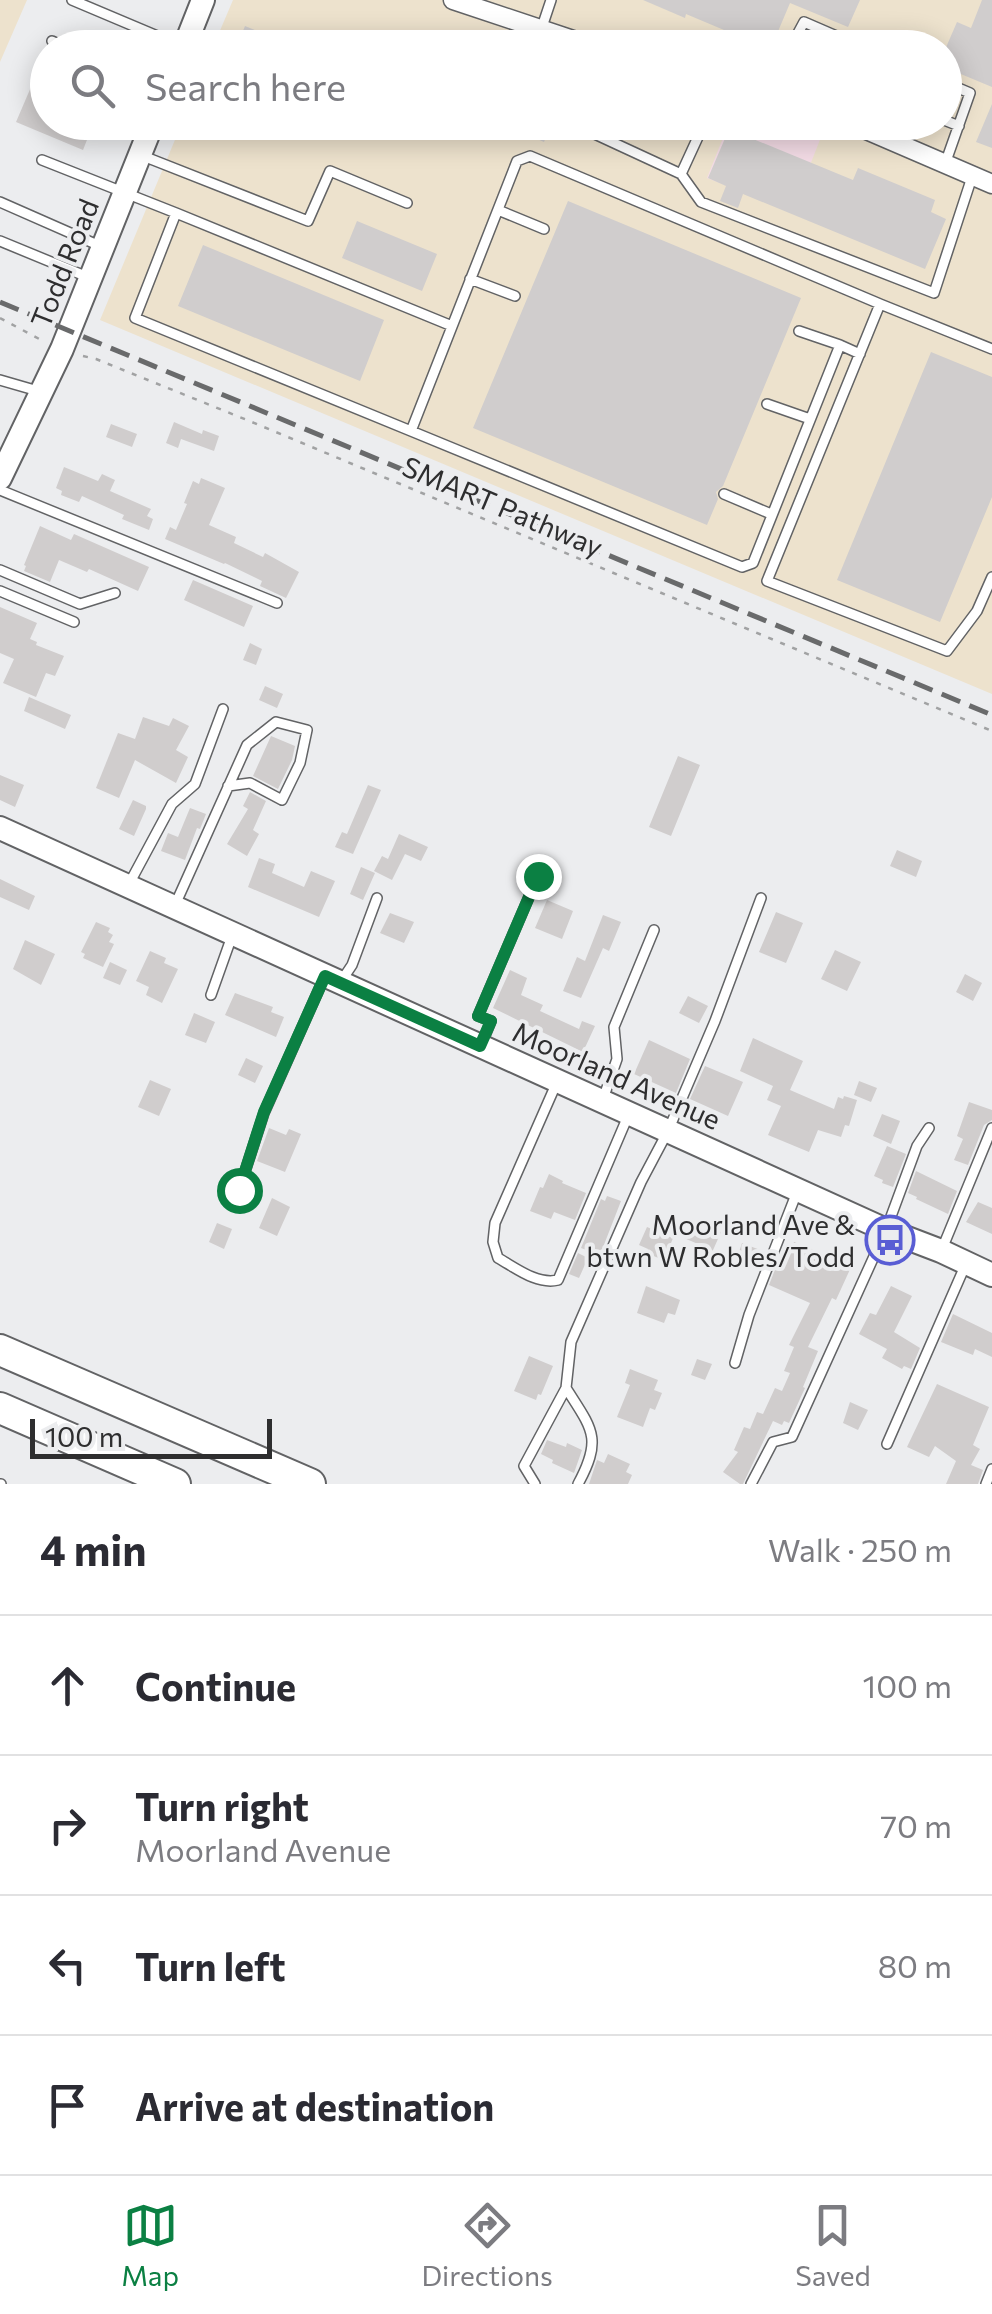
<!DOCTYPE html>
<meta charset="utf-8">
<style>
:root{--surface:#fff;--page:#f7f7f7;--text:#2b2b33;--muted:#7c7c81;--line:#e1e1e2;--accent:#0b8043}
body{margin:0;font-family:Commissioner,sans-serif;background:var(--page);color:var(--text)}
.scale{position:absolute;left:30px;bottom:25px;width:242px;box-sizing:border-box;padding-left:10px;border:5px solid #2e2e2f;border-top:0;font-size:28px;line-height:35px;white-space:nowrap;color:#2e2e2f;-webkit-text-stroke:8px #ecedef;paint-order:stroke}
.stop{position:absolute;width:30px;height:30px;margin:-22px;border:8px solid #0b8043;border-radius:50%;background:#fff}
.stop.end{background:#0b8043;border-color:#fff;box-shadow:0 2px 10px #0008}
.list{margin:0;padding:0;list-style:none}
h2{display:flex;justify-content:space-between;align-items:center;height:130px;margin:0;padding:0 40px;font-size:42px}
h2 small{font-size:32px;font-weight:400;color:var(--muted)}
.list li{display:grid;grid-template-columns:65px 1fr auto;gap:30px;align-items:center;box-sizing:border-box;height:140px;padding:0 40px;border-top:2px solid var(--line)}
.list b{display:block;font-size:38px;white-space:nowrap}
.list p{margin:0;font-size:32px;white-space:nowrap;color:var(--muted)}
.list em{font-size:32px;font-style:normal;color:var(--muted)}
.icon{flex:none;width:55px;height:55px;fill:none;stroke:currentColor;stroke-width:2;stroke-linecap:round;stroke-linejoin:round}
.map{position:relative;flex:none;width:992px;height:1484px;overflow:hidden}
.search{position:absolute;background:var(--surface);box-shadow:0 5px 25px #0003;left:30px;right:30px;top:30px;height:110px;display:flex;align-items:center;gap:25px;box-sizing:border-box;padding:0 35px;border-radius:55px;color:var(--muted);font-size:38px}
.sheet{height:690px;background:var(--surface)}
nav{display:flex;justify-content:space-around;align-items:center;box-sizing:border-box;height:140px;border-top:2px solid var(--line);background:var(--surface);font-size:28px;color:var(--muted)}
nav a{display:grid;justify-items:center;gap:5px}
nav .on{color:var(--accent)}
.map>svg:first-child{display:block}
</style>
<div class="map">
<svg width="992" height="1484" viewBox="0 0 992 1484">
<rect width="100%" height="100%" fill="#ecedef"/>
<path fill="#ede2cd" d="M 0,0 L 27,0 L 0,62 Z
M 233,0 L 992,0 L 992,694 L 100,320 L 182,123 L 944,122 L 944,48 L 213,47 Z"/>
<path fill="#f4dce6" d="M 729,123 L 799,123 L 823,132 L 792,211 L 707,178 Z"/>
<path fill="#d0cdcd" d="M 643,0 L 860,0 L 848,27 L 790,3 L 771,48 L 744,48 L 721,38 L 724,30 L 686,14 L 685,18 Z
M 982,0 L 992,0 L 992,87 L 944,67 L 944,52 L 957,22 L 971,28 Z
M 245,26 L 297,47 L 297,48 L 236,48 Z
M 37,73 L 48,78 L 48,122 L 94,122 L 83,150 L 16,122 Z
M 992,104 L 992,148 L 976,142 Z
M 498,122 L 552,122 L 544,142 Z
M 729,129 L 853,180 L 858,168 L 935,200 L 931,212 L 946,219 L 925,269 L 743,194 L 738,208 L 720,201 L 726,186 L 708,178 Z
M 568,201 L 801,298 L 723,486 L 716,492 L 718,499 L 707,525 L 473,428 Z
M 357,221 L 437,254 L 422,291 L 342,258 Z
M 203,245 L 384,320 L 360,381 L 178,306 Z
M 931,352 L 992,377 L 992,497 L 940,622 L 837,580 Z
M 174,422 L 202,434 L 203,430 L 219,436 L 214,451 L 181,439 L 178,448 L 166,443 Z
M 111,424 L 137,434 L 132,447 L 106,437 Z
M 64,467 L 98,481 L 102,474 L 115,480 L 110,491 L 151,509 L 147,516 L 153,519 L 149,530 L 122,519 L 124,515 L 82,496 L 79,502 L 61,495 L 62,491 L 56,488 Z
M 201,478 L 225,488 L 209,525 L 236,537 L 234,543 L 263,557 L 265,553 L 299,572 L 286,598 L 260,586 L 262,581 L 225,563 L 224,564 L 165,539 L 170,527 L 176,530 L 187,504 L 184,503 L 193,481 L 199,484 Z
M 40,526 L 71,540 L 74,534 L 149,567 L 138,591 L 89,569 L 87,572 L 59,560 L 50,582 L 24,571 L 26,566 L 24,565 Z
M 193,580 L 253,606 L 244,627 L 184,600 Z
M 0,607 L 37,623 L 30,639 L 37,642 L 36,645 L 64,656 L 55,676 L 46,673 L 36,697 L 3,683 L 14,659 L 0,653 Z
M 250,643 L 262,649 L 256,665 L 243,660 Z
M 265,686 L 283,694 L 277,708 L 259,700 Z
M 29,697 L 71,715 L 65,729 L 24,711 Z
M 143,717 L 169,726 L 173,718 L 189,726 L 176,750 L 188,757 L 176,783 L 135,760 L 119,798 L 96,788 L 118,733 L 135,739 Z
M 271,736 L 295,746 L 292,760 L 278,789 L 253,776 Z
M 678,756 L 700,765 L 671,836 L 649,827 Z
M 0,775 L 24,785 L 15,807 L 0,800 Z
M 368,785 L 381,790 L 353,854 L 335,847 L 342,832 L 347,834 Z
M 250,792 L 266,801 L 253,830 L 259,834 L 247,856 L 227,844 L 248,809 L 243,806 Z
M 133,800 L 146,806 L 146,809 L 134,836 L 119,829 Z
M 190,808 L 206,814 L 200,829 L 197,828 L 185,860 L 161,851 L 168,833 L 178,837 Z
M 399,834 L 428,847 L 421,861 L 405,854 L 392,880 L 374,871 L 382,856 L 388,859 Z
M 897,850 L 922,861 L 916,877 L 890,866 Z
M 259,858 L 275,864 L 272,873 L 304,887 L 311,871 L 335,881 L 319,917 L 248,887 Z
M 361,867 L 375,873 L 363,900 L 350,894 Z
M 0,879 L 35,896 L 29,910 L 0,897 Z
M 547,900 L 573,911 L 562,939 L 535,928 Z
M 776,912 L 803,923 L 786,963 L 759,952 Z
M 390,913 L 414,922 L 404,943 L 380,933 Z
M 603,915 L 621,922 L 609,951 L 603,948 L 581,998 L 563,991 L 577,957 L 585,961 Z
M 96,922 L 110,928 L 108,932 L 113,935 L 109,942 L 114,944 L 103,967 L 83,958 L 85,954 L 81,952 Z
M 25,940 L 55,954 L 41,985 L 13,969 Z
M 835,950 L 861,962 L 847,991 L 821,979 Z
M 150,951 L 166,958 L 164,963 L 178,969 L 162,1003 L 146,995 L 149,987 L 136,981 Z
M 110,962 L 127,970 L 120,985 L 103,978 Z
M 510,970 L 527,978 L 521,995 L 543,1005 L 540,1011 L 579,1029 L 582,1021 L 595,1026 L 583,1052 L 493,1008 Z
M 965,974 L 982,983 L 973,1001 L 956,992 Z
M 235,993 L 273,1007 L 271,1012 L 284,1017 L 276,1037 L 225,1015 Z
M 688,996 L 708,1006 L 699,1023 L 679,1013 Z
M 194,1013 L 215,1022 L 206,1043 L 185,1035 Z
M 753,1038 L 803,1061 L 790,1090 L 834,1109 L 838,1097 L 843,1099 L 844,1096 L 857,1100 L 849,1126 L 845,1125 L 841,1137 L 818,1130 L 809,1152 L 768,1135 L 781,1106 L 767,1100 L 773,1086 L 740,1071 Z
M 649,1040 L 690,1059 L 676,1093 L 634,1074 Z
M 246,1058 L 263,1066 L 255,1083 L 238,1075 Z
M 705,1066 L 743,1082 L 728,1116 L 690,1099 Z
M 150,1080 L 171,1089 L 159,1116 L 138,1107 Z
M 859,1081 L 877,1088 L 871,1102 L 854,1095 Z
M 969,1102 L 992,1110 L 992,1120 L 984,1125 L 968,1165 L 954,1160 L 963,1139 L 957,1136 Z
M 882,1114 L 900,1121 L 891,1144 L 873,1136 Z
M 269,1128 L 286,1135 L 289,1129 L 301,1134 L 285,1172 L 257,1161 Z
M 887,1146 L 906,1154 L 893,1187 L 882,1183 L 883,1180 L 874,1176 Z
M 916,1171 L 957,1191 L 948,1214 L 916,1199 L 917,1197 L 908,1193 Z
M 549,1174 L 563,1181 L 562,1183 L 586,1193 L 575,1220 L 554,1212 L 551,1219 L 530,1211 L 540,1187 L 543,1188 Z
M 607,1196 L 621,1201 L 600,1255 L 581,1248 L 601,1199 L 605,1201 Z
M 272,1198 L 290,1207 L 277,1236 L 259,1228 Z
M 978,1202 L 992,1208 L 992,1234 L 966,1222 Z
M 217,1223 L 232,1229 L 224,1249 L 209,1242 Z
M 690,1224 L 704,1230 L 706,1226 L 721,1232 L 710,1257 L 695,1251 L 698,1244 L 684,1238 Z
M 647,1227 L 673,1238 L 666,1256 L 662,1255 L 661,1259 L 646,1253 L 648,1249 L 639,1245 Z
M 794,1242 L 852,1265 L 836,1300 L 832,1298 L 808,1347 L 818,1351 L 803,1387 L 805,1388 L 789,1423 L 784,1421 L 782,1425 L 773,1421 L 743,1484 L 740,1484 L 723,1472 L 738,1452 L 734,1450 L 744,1427 L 750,1429 L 757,1412 L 763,1414 L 775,1388 L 782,1391 L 790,1373 L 784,1371 L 794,1347 L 789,1345 L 810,1303 L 769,1285 L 780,1257 L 787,1260 Z
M 742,1243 L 765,1252 L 760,1264 L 738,1255 Z
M 578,1253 L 588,1258 L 579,1278 L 569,1274 Z
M 646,1286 L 680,1300 L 675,1315 L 668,1313 L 664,1323 L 637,1313 Z
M 891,1286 L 912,1296 L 894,1332 L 920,1348 L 911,1369 L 904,1366 L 902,1369 L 882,1358 L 887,1349 L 859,1334 L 870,1313 L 876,1315 Z
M 953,1314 L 992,1333 L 992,1357 L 975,1349 L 973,1355 L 941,1342 Z
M 529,1356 L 553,1366 L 541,1395 L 538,1394 L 536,1400 L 514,1391 Z
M 697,1359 L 712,1364 L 705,1380 L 691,1375 Z
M 630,1369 L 658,1380 L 654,1390 L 662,1393 L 655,1410 L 650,1408 L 643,1427 L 617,1417 L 630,1385 L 625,1383 Z
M 937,1384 L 989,1407 L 973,1445 L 980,1449 L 971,1465 L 983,1470 L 978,1484 L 946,1484 L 956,1461 L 935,1446 L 929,1457 L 907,1447 Z
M 850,1402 L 868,1410 L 858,1430 L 843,1423 Z
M 547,1440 L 566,1447 L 567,1443 L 582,1450 L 574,1473 L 552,1463 L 553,1460 L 541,1454 Z
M 608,1454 L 630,1464 L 626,1472 L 632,1475 L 628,1484 L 589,1484 L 597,1460 L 604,1463 Z"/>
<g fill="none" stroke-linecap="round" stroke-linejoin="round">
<g stroke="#626365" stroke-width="12">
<path id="lane" d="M 72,0 L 181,46
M 541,30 L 551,0
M 52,41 L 67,48
M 790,48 L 804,22 L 864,48
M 944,82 L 970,93 L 945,164
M 944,120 L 959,126
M 574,122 L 573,124 L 681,174 L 698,137 L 669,122
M 698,137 L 704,122
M 143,156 L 308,221 L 330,171 L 407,203
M 42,160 L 176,213 L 135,318 L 411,431
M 681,174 L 701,202 L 934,293 L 972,177
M 0,202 L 100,246
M 498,210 L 544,229
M 176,213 L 452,326
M 0,241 L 90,278
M 470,279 L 515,296
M 799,331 L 840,345
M 992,349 L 880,304 L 767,581 L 947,651 L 977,611 L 992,577
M 860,354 L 840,345 L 753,563 L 742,567 L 411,431 L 517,161 L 530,156 L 880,304
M 0,380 L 38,391
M 767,404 L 810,419
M 0,490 L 277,603
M 724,494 L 771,514
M 0,570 L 80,604 L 115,593
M 0,591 L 74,622
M 129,884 L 172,804 L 195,784 L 223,709
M 175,905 L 247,745 L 276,722 L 307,730 L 300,763 L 282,800 L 250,783 L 228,786
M 342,980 L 352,965 L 377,898
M 211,995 L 232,936
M 482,1043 L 491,1021 L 478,1016 L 538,876
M 557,1082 L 495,1223 L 493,1242 L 498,1258 C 516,1268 537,1285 558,1280 L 628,1116
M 603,1099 L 617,1059 L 614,1027 L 654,930
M 239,1190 L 264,1113 L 324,978
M 942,1249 L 992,1128
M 735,1363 L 749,1315 L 797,1192
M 566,1388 C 592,1429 603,1438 578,1484
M 887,1444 L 965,1266
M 0,1484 L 1,1484
M 535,1484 L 524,1466 L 566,1388 L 571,1342 L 641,1182 L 668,1131 L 715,1021 L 761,898
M 751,1484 L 773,1442 L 792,1437 L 886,1230 L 917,1146 L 929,1128
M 986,1484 L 992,1469"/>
</g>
<g stroke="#626365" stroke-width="21">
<path id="street" d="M 453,0 L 582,43 L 615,48
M 848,122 L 992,184"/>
</g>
<g stroke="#626365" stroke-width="26">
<path id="secondary" d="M 184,48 L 203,0
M 0,478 L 62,349 L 153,122
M 0,828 L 886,1230 L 941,1251 L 992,1275"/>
</g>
<g stroke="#626365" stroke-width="34">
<path id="highway" d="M 0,1350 L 310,1484
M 0,1408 L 175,1484"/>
</g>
<path stroke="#a1a2a3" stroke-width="2.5" stroke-dasharray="5 8" stroke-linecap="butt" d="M 0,318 L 43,341
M 83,356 L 96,359 L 247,420 L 992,731"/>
<use href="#lane" stroke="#fff" stroke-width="9"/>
<use href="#street" stroke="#fff" stroke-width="18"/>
<use href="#secondary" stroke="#fff" stroke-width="22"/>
<use href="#highway" stroke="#fff" stroke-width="30"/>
<path stroke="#696a6b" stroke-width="5" stroke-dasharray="20 10" stroke-linecap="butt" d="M 0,302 L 992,715"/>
</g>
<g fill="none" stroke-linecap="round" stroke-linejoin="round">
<path stroke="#0b8043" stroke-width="12" d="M 239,1190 L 264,1112 L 325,976 L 480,1046 L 491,1021 L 478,1016 L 538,876"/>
</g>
<defs>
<g id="bus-ring" transform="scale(2.5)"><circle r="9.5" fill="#ecedef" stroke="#595dd4" stroke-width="1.5"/><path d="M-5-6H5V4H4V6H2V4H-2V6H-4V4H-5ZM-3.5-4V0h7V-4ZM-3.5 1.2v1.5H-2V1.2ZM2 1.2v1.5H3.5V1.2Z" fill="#595dd4"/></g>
</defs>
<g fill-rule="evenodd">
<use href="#bus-ring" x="890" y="1240"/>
</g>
<g text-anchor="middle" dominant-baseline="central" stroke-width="8" stroke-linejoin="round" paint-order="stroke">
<g font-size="28" fill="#2e2e2f" stroke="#ecedef">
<text transform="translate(64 263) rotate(-68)">Todd Road</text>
<text transform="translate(503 506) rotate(23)">SMART Pathway</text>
<text transform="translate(617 1075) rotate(24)">Moorland Avenue</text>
</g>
<g font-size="28" fill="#2e2e2f" stroke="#ecedef" text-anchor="end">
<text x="855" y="1224">Moorland Ave &amp;<tspan x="855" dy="32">btwn W Robles/Todd</tspan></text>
</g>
</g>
</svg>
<div class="scale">100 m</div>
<div class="stop" style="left:239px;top:1190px"></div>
<div class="stop end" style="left:538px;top:876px"></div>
<div class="search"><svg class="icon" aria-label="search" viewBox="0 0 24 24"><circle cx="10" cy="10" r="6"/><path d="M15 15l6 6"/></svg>Search here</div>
</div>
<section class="sheet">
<h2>4 min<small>Walk · 250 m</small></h2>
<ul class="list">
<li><svg class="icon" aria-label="ahead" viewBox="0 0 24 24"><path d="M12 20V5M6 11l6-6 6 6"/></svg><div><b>Continue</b></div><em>100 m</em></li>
<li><svg class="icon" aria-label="right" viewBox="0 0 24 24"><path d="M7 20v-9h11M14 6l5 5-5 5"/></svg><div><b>Turn right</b><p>Moorland Avenue</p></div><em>70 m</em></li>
<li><svg class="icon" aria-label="left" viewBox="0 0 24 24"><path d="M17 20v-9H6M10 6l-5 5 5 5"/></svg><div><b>Turn left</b></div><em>80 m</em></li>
<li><svg class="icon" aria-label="arrive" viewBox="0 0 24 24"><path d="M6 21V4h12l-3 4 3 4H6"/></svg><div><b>Arrive at destination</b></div></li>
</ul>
</section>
<nav>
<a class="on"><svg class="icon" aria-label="map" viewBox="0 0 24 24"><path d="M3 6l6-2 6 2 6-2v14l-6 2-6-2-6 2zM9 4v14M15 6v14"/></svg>Map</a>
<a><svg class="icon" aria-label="directions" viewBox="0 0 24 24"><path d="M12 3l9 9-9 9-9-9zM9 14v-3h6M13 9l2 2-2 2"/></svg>Directions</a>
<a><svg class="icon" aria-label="saved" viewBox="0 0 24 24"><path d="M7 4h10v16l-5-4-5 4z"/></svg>Saved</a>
</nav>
